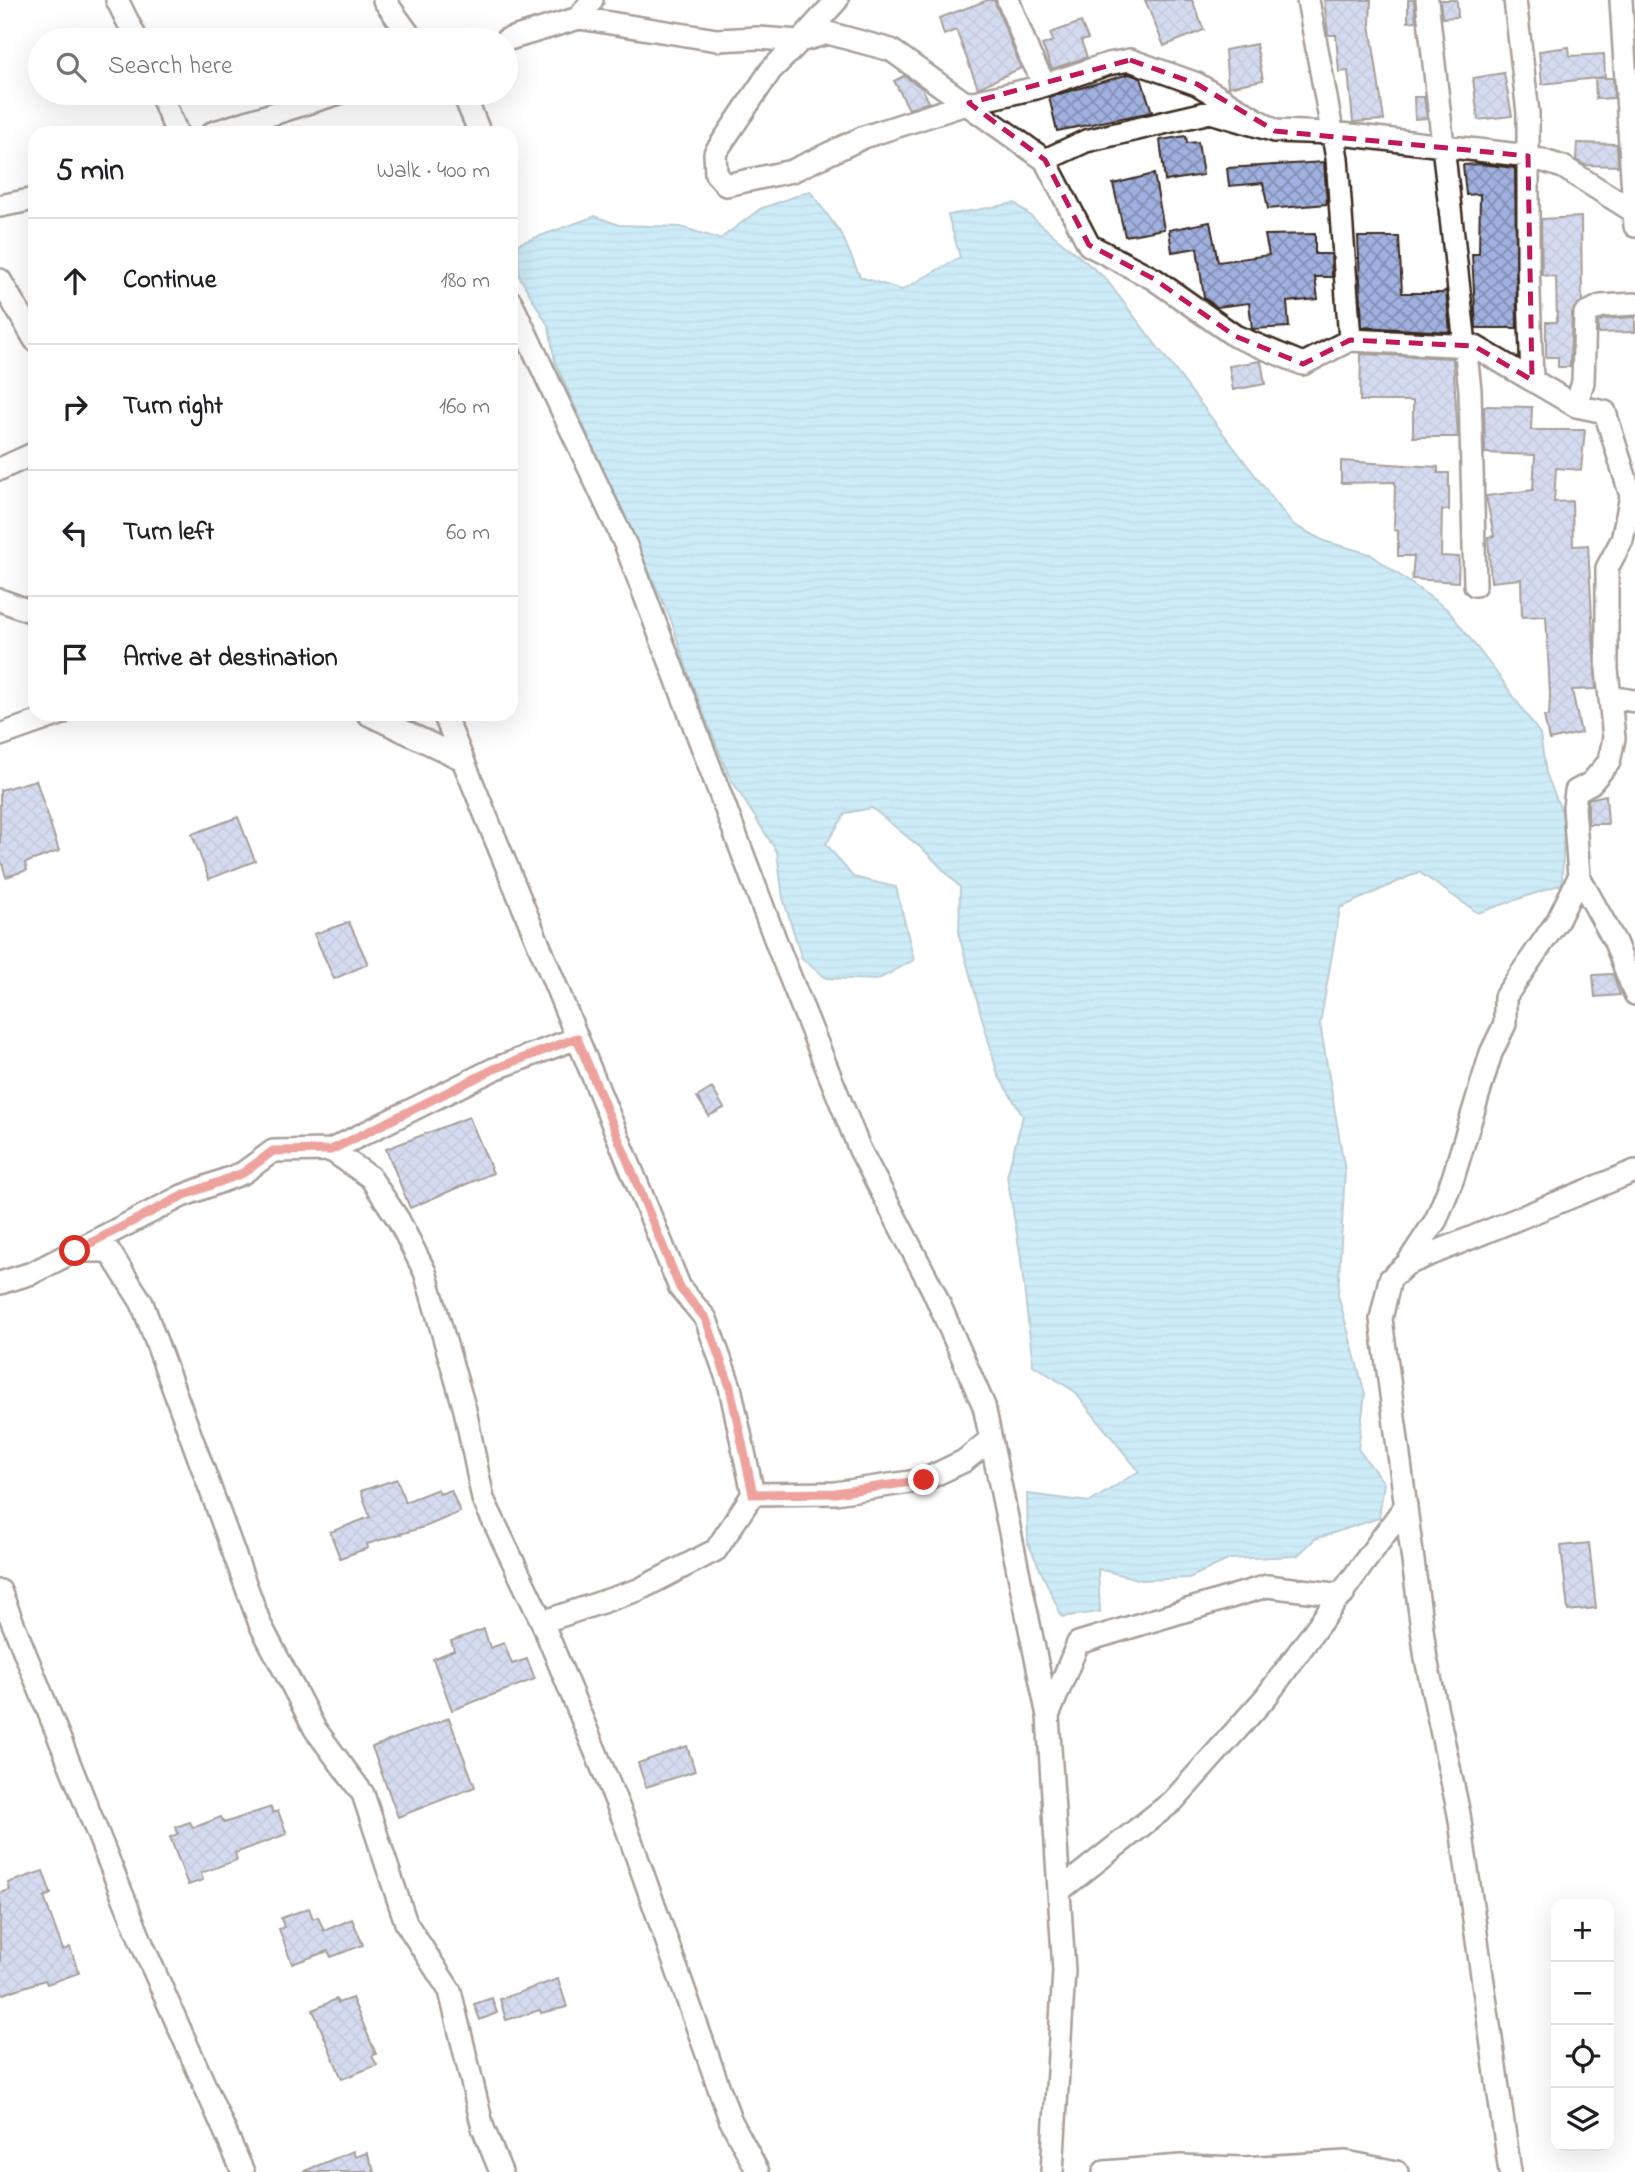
<!DOCTYPE html>
<meta charset="utf-8">
<style>
:root{--surface:#fff;--page:#f6f6f6;--text:#202124;--muted:#757577;--line:#e0e0e0}
body{margin:0;font-family:"Indie Flower",sans-serif;background:var(--page);color:var(--text)}
.controls{position:absolute;right:21px;bottom:21px;display:grid;overflow:hidden;border-radius:14px;box-shadow:0 7px 28px #0002}
.controls button{width:63px;height:63px;display:grid;place-items:center;padding:0;border:0;border-bottom:2px solid var(--line);background:var(--surface);color:var(--text);font:35px sans-serif}
.stop{position:absolute;width:21px;height:21px;margin:-16px;border:5px solid #d93025;border-radius:50%;background:#fff}
.stop.end{background:#d93025;border-color:#fff;box-shadow:0 2px 7px #0008}
.list{margin:0;padding:0;list-style:none}
h2{display:flex;justify-content:space-between;align-items:center;height:91px;margin:0;padding:0 28px;font-size:30px}
h2 small{font-size:23px;font-weight:400;color:var(--muted)}
.list li{display:grid;grid-template-columns:46px 1fr auto;gap:21px;align-items:center;box-sizing:border-box;height:126px;padding:0 28px;border-top:2px solid var(--line)}
.list b{display:block;font-size:26px;white-space:nowrap}
.list em{font-size:23px;font-style:normal;color:var(--muted)}
.icon{flex:none;width:38px;height:38px;fill:none;stroke:currentColor;stroke-width:2;stroke-linecap:round;stroke-linejoin:round}
.map{position:relative;flex:none;width:1635px;height:2172px;overflow:hidden}
.search{position:absolute;background:var(--surface);box-shadow:0 7px 28px #0002;left:28px;top:28px;width:490px;height:77px;display:flex;align-items:center;gap:18px;box-sizing:border-box;padding:0 24px;border-radius:38px;color:var(--muted);font-size:26px}
.panel{position:absolute;background:var(--surface);box-shadow:0 7px 28px #0002;left:28px;top:126px;width:490px;height:595px;border-radius:21px}
.map>svg:first-child{display:block}
</style>
<div class="map">
<svg width="1635" height="2172" viewBox="0 0 1635 2172">
<defs>
<pattern id="water-rules" width="6" height="5" patternUnits="userSpaceOnUse" patternTransform="scale(1.75)"><rect width="6" height="5" fill="#8ed4f0"/><path d="M0 2.5h6" fill="none" stroke="#7bb6cd"/></pattern>
<pattern id="building-cross-hatch" width="8" height="8" patternUnits="userSpaceOnUse" patternTransform="scale(1.75)"><rect width="8" height="8" fill="#a0b0df"/><path d="M0 0l8 8M0 8l8-8" fill="none" stroke="#848fb4"/></pattern>
</defs>
<rect width="100%" height="100%" fill="#fff"/>
<filter id="ink" filterUnits="userSpaceOnUse"><feTurbulence type="fractalNoise" baseFrequency=".0143" numOctaves="2"/><feDisplacementMap in="SourceGraphic" scale="14" xChannelSelector="R" yChannelSelector="G"/><feConvolveMatrix kernelMatrix="1 2 1 2 8 2 1 2 1" color-interpolation-filters="sRGB"/></filter>
<g filter="url(#ink)">
<path fill="url(#water-rules)" stroke="#6d909c" stroke-width="2" d="M 810,191 L 842,235 L 860,277 L 902,290 L 960,257 L 948,215 L 1015,203 L 1105,278 L 1292,524 L 1324,541 L 1370,554 L 1448,610 L 1502,680 L 1540,734 L 1546,773 L 1564,818 L 1562,884 L 1478,913 L 1419,872 L 1340,908 L 1320,1024 L 1345,1171 L 1338,1295 L 1365,1394 L 1358,1449 L 1384,1483 L 1379,1518 L 1315,1539 L 1297,1556 L 1230,1559 L 1189,1578 L 1142,1580 L 1098,1569 L 1100,1612 L 1062,1617 L 1028,1543 L 1027,1494 L 1090,1502 L 1139,1471 L 1074,1391 L 1033,1365 L 1020,1252 L 1007,1176 L 1023,1116 L 998,1075 L 959,935 L 960,887 L 927,853 L 872,808 L 846,813 L 826,844 L 853,877 L 896,887 L 914,960 L 877,980 L 826,978 L 802,959 L 783,898 L 777,852 L 729,776 L 692,685 L 671,620 L 555,362 L 549,327 L 519,276 L 518,244 L 595,216 L 619,225 L 681,227 L 720,239 L 760,209 Z"/>
<path fill="url(#building-cross-hatch)" stroke="#3b2a1e" stroke-width="2" d="M 988,0 L 994,0 L 1021,68 L 978,88 L 956,30 L 944,35 L 939,18 Z
M 1145,0 L 1192,0 L 1204,30 L 1164,46 Z
M 1324,0 L 1371,0 L 1370,24 L 1384,120 L 1353,122 L 1348,71 L 1339,72 L 1336,35 L 1328,35 Z
M 1408,0 L 1414,0 L 1416,21 L 1408,22 Z
M 1440,0 L 1457,0 L 1458,17 L 1442,18 Z
M 1081,22 L 1088,39 L 1081,41 L 1087,57 L 1052,69 L 1042,45 L 1053,41 L 1050,33 Z
M 1256,44 L 1263,80 L 1228,87 L 1225,50 Z
M 1569,47 L 1570,56 L 1604,54 L 1605,77 L 1542,84 L 1539,51 Z
M 1504,73 L 1512,116 L 1478,120 L 1473,78 Z
M 1129,74 L 1141,78 L 1152,112 L 1057,131 L 1049,97 Z
M 904,76 L 922,88 L 929,102 L 909,109 L 894,81 Z
M 1595,78 L 1613,78 L 1614,98 L 1596,99 Z
M 1414,97 L 1424,97 L 1427,118 L 1415,119 Z
M 1186,136 L 1187,143 L 1198,142 L 1203,175 L 1165,181 L 1160,140 Z
M 1577,143 L 1617,144 L 1618,166 L 1585,165 L 1576,160 Z
M 1324,162 L 1327,204 L 1268,209 L 1263,183 L 1229,186 L 1227,168 Z
M 1480,164 L 1515,168 L 1517,328 L 1476,328 L 1472,254 L 1479,254 L 1480,194 L 1466,195 L 1463,165 Z
M 1154,174 L 1164,229 L 1125,236 L 1113,184 Z
M 1581,217 L 1582,301 L 1572,313 L 1570,367 L 1558,367 L 1558,357 L 1546,357 L 1546,322 L 1557,322 L 1556,277 L 1542,275 L 1541,219 Z
M 1210,222 L 1218,262 L 1269,255 L 1265,235 L 1315,234 L 1315,254 L 1331,254 L 1332,277 L 1315,277 L 1318,299 L 1287,302 L 1289,327 L 1252,329 L 1249,303 L 1217,307 L 1204,298 L 1197,248 L 1172,252 L 1169,230 Z
M 1358,237 L 1399,237 L 1402,293 L 1442,293 L 1446,290 L 1450,332 L 1362,327 Z
M 1635,317 L 1635,332 L 1598,333 L 1598,322 L 1604,319 Z
M 1361,354 L 1453,358 L 1458,437 L 1413,437 L 1413,401 L 1360,401 Z
M 1261,361 L 1265,384 L 1233,390 L 1229,366 Z
M 1484,406 L 1532,407 L 1531,430 L 1585,430 L 1581,470 L 1556,468 L 1554,502 L 1572,501 L 1573,546 L 1588,545 L 1596,689 L 1572,690 L 1581,733 L 1549,740 L 1544,716 L 1549,716 L 1550,695 L 1546,616 L 1522,617 L 1521,579 L 1491,582 L 1488,537 L 1494,536 L 1486,496 L 1533,490 L 1535,455 L 1485,453 Z
M 1341,461 L 1438,467 L 1438,473 L 1449,473 L 1449,510 L 1442,510 L 1441,556 L 1459,557 L 1458,582 L 1412,579 L 1414,556 L 1398,556 L 1398,531 L 1394,530 L 1395,482 L 1341,483 Z
M 36,780 L 59,851 L 25,863 L 27,870 L 6,877 L 0,857 L 0,790 Z
M 1606,795 L 1608,824 L 1588,824 L 1588,799 Z
M 238,817 L 255,861 L 209,879 L 192,834 Z
M 349,922 L 368,964 L 334,979 L 314,934 Z
M 1613,974 L 1620,995 L 1595,997 L 1593,975 Z
M 712,1088 L 724,1108 L 709,1116 L 697,1097 Z
M 469,1117 L 493,1173 L 410,1208 L 386,1149 Z
M 397,1479 L 405,1502 L 438,1489 L 440,1494 L 451,1490 L 460,1512 L 427,1526 L 367,1544 L 368,1548 L 340,1558 L 330,1532 L 370,1517 L 361,1491 Z
M 1589,1543 L 1596,1608 L 1568,1611 L 1561,1546 Z
M 484,1629 L 490,1648 L 504,1643 L 512,1664 L 527,1659 L 535,1679 L 452,1710 L 433,1659 L 454,1650 L 451,1641 Z
M 449,1718 L 475,1787 L 398,1817 L 372,1747 Z
M 687,1746 L 695,1771 L 646,1787 L 638,1763 Z
M 271,1807 L 273,1813 L 278,1811 L 287,1834 L 235,1853 L 237,1860 L 201,1873 L 203,1880 L 188,1885 L 170,1837 L 178,1834 L 176,1827 L 190,1822 L 193,1828 L 221,1817 L 224,1823 Z
M 43,1871 L 51,1894 L 44,1897 L 63,1950 L 70,1947 L 79,1973 L 47,1984 L 45,1980 L 0,1995 L 0,1893 L 10,1890 L 8,1883 Z
M 309,1908 L 313,1919 L 318,1917 L 324,1931 L 352,1919 L 363,1945 L 331,1957 L 328,1951 L 292,1964 L 279,1929 L 284,1927 L 281,1918 Z
M 558,1979 L 567,2007 L 541,2013 L 540,2010 L 506,2020 L 500,1999 Z
M 352,1998 L 376,2054 L 372,2056 L 377,2065 L 342,2079 L 313,2010 L 336,1999 L 338,2003 Z
M 492,1998 L 497,2013 L 480,2020 L 474,2004 Z
M 353,2151 L 355,2157 L 367,2153 L 375,2172 L 302,2172 Z"/>
<g fill="none" stroke-linecap="round" stroke-linejoin="round">
<g stroke="#3b2a1e" stroke-width="26">
<path id="street" d="M 117,0 L 137,40
M 384,0 L 413,40
M 837,0 L 800,41 L 828,33 L 891,50 L 1045,160 L 1089,245 L 1154,279 L 1235,336 L 1303,364 L 1350,340 L 1474,346 L 1576,406 L 1583,382 L 1585,314 L 1601,306 L 1635,304
M 1008,0 L 1030,56 L 1045,85
M 1308,0 L 1337,158 L 1350,340
M 1427,0 L 1470,390 L 1475,585
M 1515,0 L 1528,113 L 1528,263 L 1532,380
M 1621,0 L 1635,226
M 579,18 L 717,40 L 758,38 L 800,41 L 771,70 L 715,153 L 716,174 L 726,185 L 792,171 L 864,137 L 969,103 L 1036,88 L 1108,64 L 1130,60 L 1197,84 L 1275,131
M 506,40 L 579,18 L 592,0
M 160,93 L 177,133
M 463,93 L 480,133
M 212,133 L 339,93
M 1045,160 L 1086,141 L 1210,112 L 1275,131 L 1333,133 L 1528,156 L 1563,167 L 1633,211
M 0,206 L 35,199
M 0,280 L 35,340
M 511,302 L 626,546 L 780,952 L 860,1150 L 933,1290 L 984,1406 L 1048,1716 L 1064,1971 L 1052,2172
M 0,469 L 35,453
M 0,600 L 35,613
M 1610,697 L 1635,701
M 368,714 L 462,759
M 444,714 L 680,1288 L 706,1319 L 730,1387 L 753,1494 L 716,1550 L 638,1590 L 542,1622
M 0,735 L 60,714
M 1579,877 L 1615,942 L 1635,994
M 331,1150 L 494,1069 L 577,1038
M 75,1251 L 182,1196 L 243,1173 L 273,1151 L 331,1150 L 370,1177 L 398,1219 L 425,1272 L 465,1410 L 483,1499 L 542,1622 L 623,1818 L 730,2119 L 758,2172
M 1407,1264 L 1436,1220 L 1453,1178 L 1491,1053 L 1505,1024 L 1505,997 L 1558,920 L 1579,877 L 1574,807 L 1576,791 L 1591,783 L 1609,762 L 1614,738 L 1607,669 L 1607,568 L 1622,540 L 1631,496 L 1605,412 L 1576,406
M 0,1283 L 32,1273 L 75,1251 L 109,1251 L 142,1303 L 260,1624 L 315,1729 L 363,1794 L 406,1923 L 450,1991 L 483,2128 L 501,2172
M 753,1494 L 835,1493 L 924,1480 L 964,1461 L 991,1439
M 0,1591 L 143,1946 L 243,2172
M 1048,1716 L 1078,1643 L 1267,1586 L 1343,1595
M 1059,1891 L 1173,1801 L 1266,1697 L 1406,1505
M 1104,2172 L 1181,2166 L 1243,2168 L 1346,2162 L 1397,2172
M 1510,2172 L 1459,1814 L 1426,1659 L 1381,1319 L 1390,1279 L 1407,1264 L 1635,1171"/>
</g>
<use href="#street" stroke="#fff" stroke-width="21"/>
</g>
</g>
<g fill="none" stroke-linecap="round" stroke-linejoin="round" filter="url(#ink)">
<path stroke="#d93025" stroke-width="9" d="M 75,1251 L 182,1196 L 243,1173 L 273,1151 L 331,1150 L 494,1069 L 577,1038 L 680,1288 L 706,1319 L 730,1387 L 753,1494 L 835,1493 L 924,1480"/>
</g>
<path d="M0 0H1635V2172H0ZM 1130,60 L 1197,84 L 1275,131 L 1528,156 L 1532,380 L 1474,346 L 1350,340 L 1303,364 L 1235,336 L 1154,279 L 1089,245 L 1045,160 L 969,103 Z" fill="#fff" fill-opacity=".55" fill-rule="evenodd"/>
<path fill="none" stroke="#c2185b" stroke-width="5" stroke-dasharray="14 9" stroke-linejoin="round" d="M 1130,60 L 1197,84 L 1275,131 L 1528,156 L 1532,380 L 1474,346 L 1350,340 L 1303,364 L 1235,336 L 1154,279 L 1089,245 L 1045,160 L 969,103 Z"/>
</svg>
<div class="controls">
<button>+</button>
<button>−</button>
<button><svg class="icon" aria-label="locate" viewBox="0 0 24 24"><circle cx="12" cy="12" r="6"/><path d="M12 2v4M12 18v4M2 12h4M18 12h4"/></svg></button>
<button><svg class="icon" aria-label="layers" viewBox="0 0 24 24"><path d="M12 4l9 5-9 5-9-5zM3 14l9 5 9-5"/></svg></button>
</div>
<div class="stop" style="left:75px;top:1251px"></div>
<div class="stop end" style="left:924px;top:1480px"></div>
<div class="search"><svg class="icon" aria-label="search" viewBox="0 0 24 24"><circle cx="10" cy="10" r="6"/><path d="M15 15l6 6"/></svg>Search here</div>
<section class="panel">
<h2>5 min<small>Walk · 400 m</small></h2>
<ul class="list">
<li><svg class="icon" aria-label="ahead" viewBox="0 0 24 24"><path d="M12 20V5M6 11l6-6 6 6"/></svg><div><b>Continue</b></div><em>180 m</em></li>
<li><svg class="icon" aria-label="right" viewBox="0 0 24 24"><path d="M7 20v-9h11M14 6l5 5-5 5"/></svg><div><b>Turn right</b></div><em>160 m</em></li>
<li><svg class="icon" aria-label="left" viewBox="0 0 24 24"><path d="M17 20v-9H6M10 6l-5 5 5 5"/></svg><div><b>Turn left</b></div><em>60 m</em></li>
<li><svg class="icon" aria-label="arrive" viewBox="0 0 24 24"><path d="M6 21V4h12l-3 4 3 4H6"/></svg><div><b>Arrive at destination</b></div></li>
</ul>
</section>
</div>
